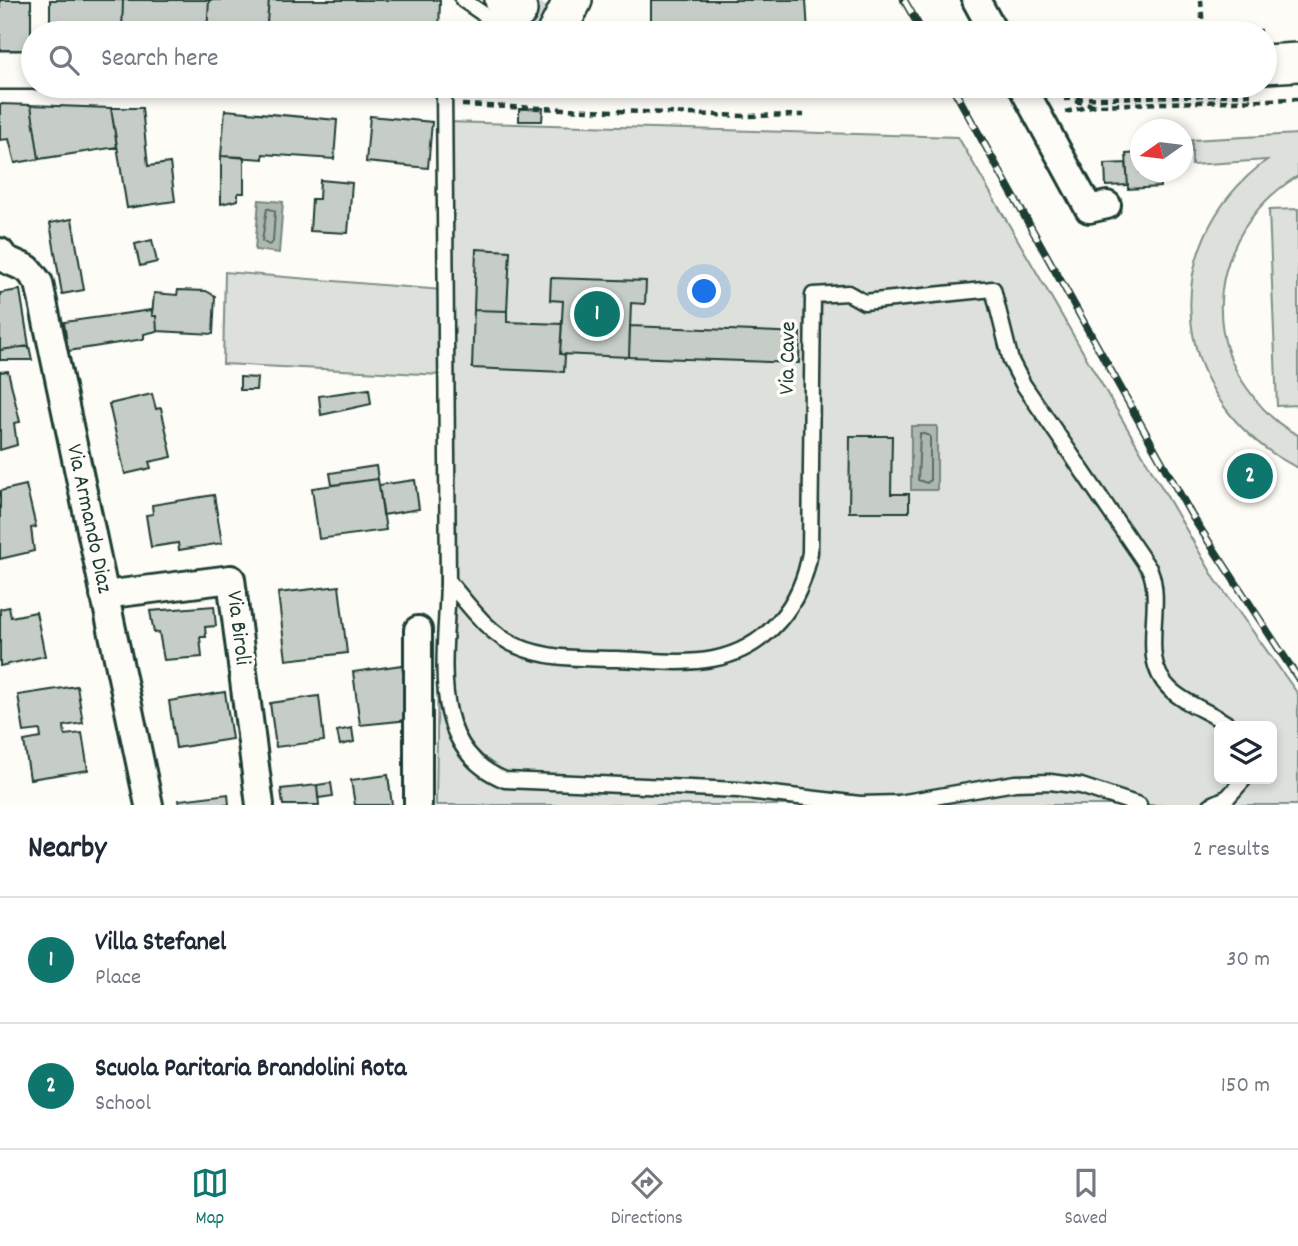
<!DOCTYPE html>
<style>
:root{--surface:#fff;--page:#f2f2f3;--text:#1f2937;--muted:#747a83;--line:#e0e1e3;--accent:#0f766e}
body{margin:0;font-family:Dekko,sans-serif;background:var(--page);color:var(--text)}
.controls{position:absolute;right:21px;bottom:21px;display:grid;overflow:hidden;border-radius:10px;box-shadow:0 4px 10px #0003}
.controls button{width:63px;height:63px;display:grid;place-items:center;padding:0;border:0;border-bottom:2px solid var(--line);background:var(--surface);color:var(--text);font:35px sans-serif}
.compass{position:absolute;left:1130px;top:119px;width:63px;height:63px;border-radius:50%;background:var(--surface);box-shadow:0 4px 10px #0003;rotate:256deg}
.you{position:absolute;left:705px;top:292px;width:24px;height:24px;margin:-18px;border:5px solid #fff;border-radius:50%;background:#1a73e8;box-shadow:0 0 0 10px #1a73e833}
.badge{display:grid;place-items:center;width:46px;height:46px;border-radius:50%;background:var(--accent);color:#fff;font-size:23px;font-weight:700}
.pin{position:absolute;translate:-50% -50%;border:4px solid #fff;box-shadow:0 2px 7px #0006}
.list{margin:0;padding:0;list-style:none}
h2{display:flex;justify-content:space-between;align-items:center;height:91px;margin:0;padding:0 28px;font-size:30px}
h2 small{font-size:23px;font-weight:400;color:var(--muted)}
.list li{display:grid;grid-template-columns:46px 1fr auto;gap:21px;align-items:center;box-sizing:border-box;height:126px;padding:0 28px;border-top:2px solid var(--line)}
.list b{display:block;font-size:26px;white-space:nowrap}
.list p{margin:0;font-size:23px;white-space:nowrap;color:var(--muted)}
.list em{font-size:23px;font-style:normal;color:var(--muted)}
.icon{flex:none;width:38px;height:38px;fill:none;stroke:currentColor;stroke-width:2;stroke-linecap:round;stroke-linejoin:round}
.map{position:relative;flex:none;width:1298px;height:805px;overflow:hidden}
.search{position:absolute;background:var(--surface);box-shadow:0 4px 10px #0003;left:21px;right:21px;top:21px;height:77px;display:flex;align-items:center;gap:18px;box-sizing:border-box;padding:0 24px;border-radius:38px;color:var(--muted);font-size:26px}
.sheet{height:343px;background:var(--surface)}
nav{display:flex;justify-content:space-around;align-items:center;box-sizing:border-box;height:98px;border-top:2px solid var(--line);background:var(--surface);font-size:19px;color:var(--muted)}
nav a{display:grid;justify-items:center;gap:4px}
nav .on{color:var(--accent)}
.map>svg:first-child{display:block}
</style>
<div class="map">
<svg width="1298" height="805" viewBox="0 0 1298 805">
<rect width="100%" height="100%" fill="#fdfcf7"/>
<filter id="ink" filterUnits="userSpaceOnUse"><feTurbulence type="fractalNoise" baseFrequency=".0143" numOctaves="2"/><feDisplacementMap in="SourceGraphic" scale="14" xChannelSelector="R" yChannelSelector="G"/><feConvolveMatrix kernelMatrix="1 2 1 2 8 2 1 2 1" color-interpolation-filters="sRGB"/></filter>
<g filter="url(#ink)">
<path fill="#dde0db" stroke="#7e8e88" stroke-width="2" fill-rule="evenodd" d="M 446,122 L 958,137 L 1215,579 L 1298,694 L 1298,805 L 436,805 L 442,375 L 223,364 L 225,272 L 442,290 ZM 1219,726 L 1272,726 L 1272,779 L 1219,779 Z
M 1298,134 L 1298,176 C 1225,219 1195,316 1247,388 C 1260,407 1277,425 1298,435 L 1298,468 C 1171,405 1151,246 1267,160 L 1192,165 L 1192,140 Z
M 1298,209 L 1298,405 L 1277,406 L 1269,210 Z"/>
<path fill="#aeb8b1" stroke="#75877f" stroke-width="2" d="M 259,200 L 283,202 L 279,253 L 255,250 Z
M 911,426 L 937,426 L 937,490 L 911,490 Z"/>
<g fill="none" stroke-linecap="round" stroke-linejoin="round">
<path stroke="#586e66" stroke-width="2" d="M 267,208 L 275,211 L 273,242 L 269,245 L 262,241 Z
M 920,433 L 930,436 L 930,480 L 927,483 L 918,480 Z"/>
</g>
<path fill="#c6cdc7" stroke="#1f3d34" stroke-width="2" d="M 0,0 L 31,0 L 31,51 L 0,51 Z
M 50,0 L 123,0 L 122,33 L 50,33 Z
M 123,0 L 209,0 L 207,33 L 122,33 Z
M 209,0 L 269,0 L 266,33 L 207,33 Z
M 269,0 L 440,0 L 439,33 L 266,33 Z
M 651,0 L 806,0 L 808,33 L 651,33 Z
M 0,104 L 31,105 L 39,159 L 15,163 L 9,139 L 0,140 Z
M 31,105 L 111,108 L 117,147 L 39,159 Z
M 111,108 L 142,108 L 148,166 L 170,163 L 175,201 L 127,208 Z
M 543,108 L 542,121 L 519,121 L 519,109 Z
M 225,110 L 337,120 L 334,159 L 263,154 L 263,159 L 221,156 Z
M 370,116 L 432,122 L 428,168 L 366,162 Z
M 1140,153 L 1140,172 L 1177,172 L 1178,175 L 1159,176 L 1160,187 L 1128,189 L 1126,154 Z
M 221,156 L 244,157 L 244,193 L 238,193 L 238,200 L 221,204 Z
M 1126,163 L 1128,185 L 1106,186 L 1105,164 Z
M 320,180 L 352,183 L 348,233 L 310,231 L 312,199 L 319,199 Z
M 72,219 L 84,290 L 62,294 L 50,223 Z
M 152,240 L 157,262 L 140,266 L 135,244 Z
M 476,249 L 510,251 L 507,311 L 474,310 Z
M 551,278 L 646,281 L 645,304 L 631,303 L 629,357 L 560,354 L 563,301 L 550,300 Z
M 20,290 L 29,346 L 0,350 L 0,293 Z
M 178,290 L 206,291 L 215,296 L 213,334 L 157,331 L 156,316 L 152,316 L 154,293 L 177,295 Z
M 152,310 L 152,316 L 156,316 L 157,331 L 144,334 L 144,339 L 68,351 L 64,322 Z
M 474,310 L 507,311 L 507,322 L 562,324 L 560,354 L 565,355 L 564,372 L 472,368 Z
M 630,326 L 800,333 L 799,363 L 629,357 Z
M 29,346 L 32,360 L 0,360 L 0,350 Z
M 8,371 L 20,422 L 14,423 L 17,445 L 0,450 L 0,372 Z
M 240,377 L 257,378 L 256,390 L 240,390 Z
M 369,389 L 371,404 L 321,415 L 319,396 Z
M 152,394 L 156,409 L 161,408 L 172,457 L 149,462 L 151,468 L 125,474 L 109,404 Z
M 850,436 L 892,436 L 891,494 L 909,494 L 909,512 L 849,512 Z
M 376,466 L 378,479 L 332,485 L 330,473 Z
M 378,479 L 386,530 L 319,539 L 312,488 Z
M 415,480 L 419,509 L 383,515 L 379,485 Z
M 26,485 L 36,527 L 31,528 L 34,551 L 0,559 L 0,491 Z
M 214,495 L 222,543 L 179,550 L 178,543 L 151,547 L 146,515 L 153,514 L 152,505 Z
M 339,586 L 347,653 L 286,660 L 278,593 Z
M 214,606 L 216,626 L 205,627 L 206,637 L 200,637 L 202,657 L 164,660 L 159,632 L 154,633 L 150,611 Z
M 9,607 L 11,617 L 36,612 L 45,656 L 0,666 L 0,609 Z
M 402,665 L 409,720 L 360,725 L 353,672 Z
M 77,686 L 83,723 L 64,726 L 65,735 L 82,733 L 88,770 L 30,779 L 24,741 L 41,738 L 40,730 L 24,732 L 18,695 Z
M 225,692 L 232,739 L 176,748 L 169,701 Z
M 319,696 L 324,741 L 276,747 L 270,703 Z
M 352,728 L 354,742 L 340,745 L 337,731 Z
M 388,775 L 392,805 L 355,805 L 351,780 Z
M 331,783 L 333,796 L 318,798 L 317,785 Z
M 317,785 L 319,805 L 283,805 L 281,789 Z
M 228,794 L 229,805 L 180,805 L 179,800 Z"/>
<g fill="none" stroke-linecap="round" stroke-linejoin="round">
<path stroke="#d1d6d0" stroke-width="37" stroke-dasharray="37 18" stroke-linecap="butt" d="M 518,10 L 554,33"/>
<g stroke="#1f3d34" stroke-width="19">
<path id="lane" d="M 463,0 L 511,33
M 444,86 L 448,581
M 1139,805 L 1081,786 L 1050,782 L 1015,783 L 899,803 L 860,804 L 738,790 L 505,780 C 425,748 447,652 448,581 C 468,604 488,634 517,646 C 549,660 583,658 617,659 C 648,660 682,665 713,659 C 767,649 802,604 810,552 L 813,295 L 848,293 L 864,302 L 993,289 L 1011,361 L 1023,384 L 1150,570 C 1165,608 1137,658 1170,689 C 1186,705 1212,712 1230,726
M 1211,805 L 1228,797 L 1244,779"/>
</g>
<g stroke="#1f3d34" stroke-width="32">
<path id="street" d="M 976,0 L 994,33
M 1022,86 L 1089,209 L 1107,205
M 0,252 L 5,259 L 28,269 L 39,283 L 149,805
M 104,595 L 231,579 L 260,805
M 418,630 L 418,805"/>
</g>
<g stroke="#1f3d34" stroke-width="42">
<path id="secondary" d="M 504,0 L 518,10
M 556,33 L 573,0
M 1265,64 L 1298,62
M 0,70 L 33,70"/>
</g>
<path stroke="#1f3d34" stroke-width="4.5" stroke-dasharray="7 5" stroke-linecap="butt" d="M 1201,0 L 1203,33
M 1222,33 L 1262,31
M 462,87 L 513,86
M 1064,99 L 1255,94
M 1075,101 L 1094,105
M 462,105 L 743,116 L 804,115
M 1065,112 L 1096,105 L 1298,99"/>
<use href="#lane" stroke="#fdfcf7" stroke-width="14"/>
<use href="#street" stroke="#fdfcf7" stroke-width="26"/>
<use href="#secondary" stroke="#fdfcf7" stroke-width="37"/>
<g stroke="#1f3d34" stroke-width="8">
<path id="rail" d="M 904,0 L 923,33
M 952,86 L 1192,516 L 1298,678"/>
</g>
<use href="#rail" stroke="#fdfcf7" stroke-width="5" stroke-dasharray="16" stroke-linecap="butt"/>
</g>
</g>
<g text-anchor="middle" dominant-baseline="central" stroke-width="7" stroke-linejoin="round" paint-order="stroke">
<g font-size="23" fill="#1f3d34" stroke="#fdfcf7">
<text transform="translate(789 358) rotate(-89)">Via Cave</text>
<text transform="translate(88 519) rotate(78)">Via Armando Diaz</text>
<text transform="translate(237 628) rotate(83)">Via Biroli</text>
</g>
</g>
</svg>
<div class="controls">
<button><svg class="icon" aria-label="layers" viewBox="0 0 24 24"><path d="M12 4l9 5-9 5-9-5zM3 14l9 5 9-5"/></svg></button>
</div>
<svg class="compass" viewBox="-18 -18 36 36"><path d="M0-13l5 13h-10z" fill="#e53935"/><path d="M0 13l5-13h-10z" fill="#747a83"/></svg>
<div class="you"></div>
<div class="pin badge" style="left:597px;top:314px">1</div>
<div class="pin badge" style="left:1250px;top:476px">2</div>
<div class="search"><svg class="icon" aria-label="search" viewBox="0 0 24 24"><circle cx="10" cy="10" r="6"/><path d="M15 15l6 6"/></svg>Search here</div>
</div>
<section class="sheet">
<h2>Nearby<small>2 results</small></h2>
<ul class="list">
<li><span class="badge">1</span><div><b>Villa Stefanel</b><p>Place</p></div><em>30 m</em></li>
<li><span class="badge">2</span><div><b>Scuola Paritaria Brandolini Rota</b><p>School</p></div><em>150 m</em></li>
</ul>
</section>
<nav>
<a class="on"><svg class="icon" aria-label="map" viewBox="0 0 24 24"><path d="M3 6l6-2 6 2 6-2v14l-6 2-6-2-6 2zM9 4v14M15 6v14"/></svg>Map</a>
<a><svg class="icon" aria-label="directions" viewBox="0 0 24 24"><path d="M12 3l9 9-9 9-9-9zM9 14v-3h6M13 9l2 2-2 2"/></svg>Directions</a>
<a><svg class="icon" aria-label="saved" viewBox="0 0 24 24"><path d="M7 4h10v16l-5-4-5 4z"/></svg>Saved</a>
</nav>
